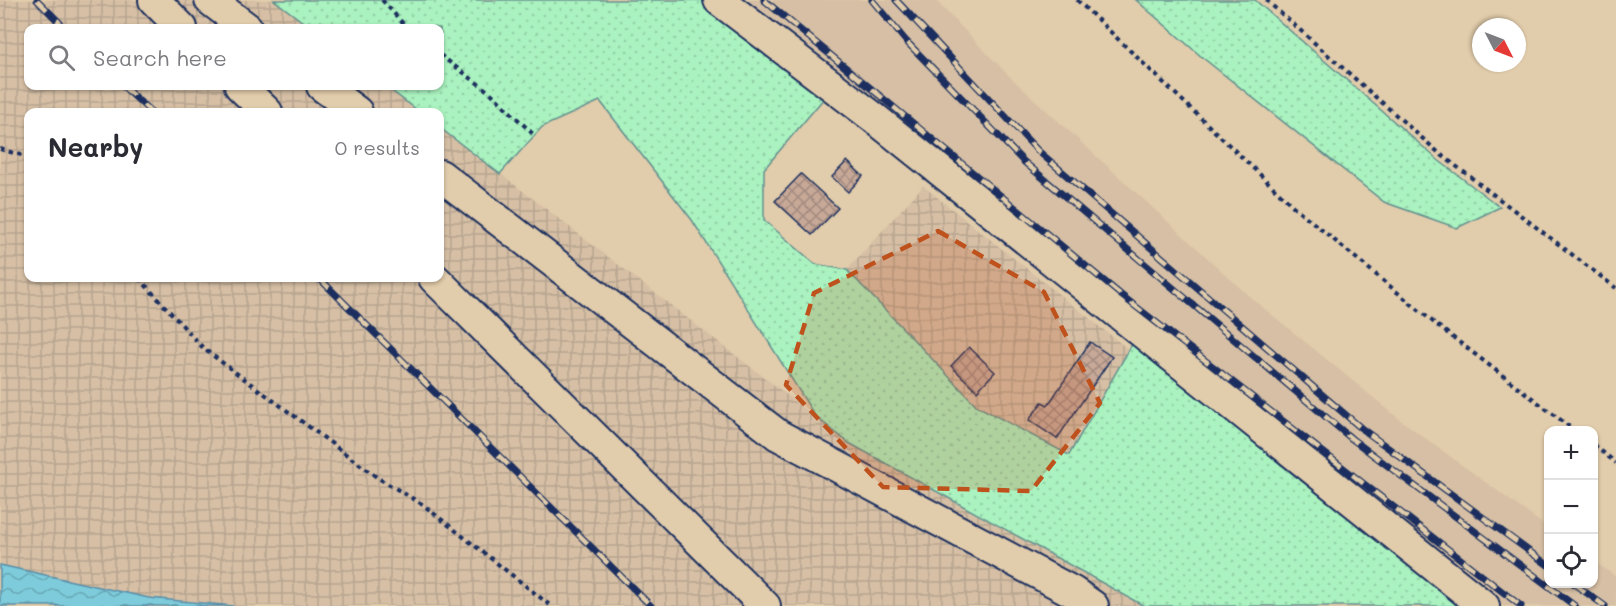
<!DOCTYPE html>
<meta charset="utf-8">
<style>
:root{--surface:#fff;--page:#f2f2f3;--text:#2b2b33;--muted:#7c7c81;--line:#e1e1e2}
body{margin:0;font-family:Mali,sans-serif;background:var(--page);color:var(--text)}
.controls{position:absolute;right:18px;bottom:18px;display:grid;overflow:hidden;border-radius:12px;box-shadow:0 2px 4px #0004}
.controls button{width:54px;height:54px;display:grid;place-items:center;padding:0;border:0;border-bottom:2px solid var(--line);background:var(--surface);color:var(--text);font:30px sans-serif}
.compass{position:absolute;left:1472px;top:18px;width:54px;height:54px;border-radius:50%;background:var(--surface);box-shadow:0 2px 4px #0004;rotate:132deg}
.list{margin:0;padding:0;list-style:none}
h2{display:flex;justify-content:space-between;align-items:center;height:78px;margin:0;padding:0 24px;font-size:26px}
h2 small{font-size:20px;font-weight:400;color:var(--muted)}
.icon{flex:none;width:33px;height:33px;fill:none;stroke:currentColor;stroke-width:2;stroke-linecap:round;stroke-linejoin:round}
.map{position:relative;flex:none;width:1616px;height:606px;overflow:hidden}
.search{position:absolute;background:var(--surface);box-shadow:0 2px 4px #0004;left:24px;top:24px;width:420px;height:66px;display:flex;align-items:center;gap:15px;box-sizing:border-box;padding:0 21px;border-radius:12px;color:var(--muted);font-size:22px}
.panel{position:absolute;background:var(--surface);box-shadow:0 2px 4px #0004;left:24px;top:108px;width:420px;height:174px;border-radius:12px}
.map>svg:first-child{display:block}
</style>
<div class="map">
<svg width="1616" height="606" viewBox="0 0 1616 606">
<defs>
<pattern id="industrial-grid" width="8" height="8" patternUnits="userSpaceOnUse" patternTransform="scale(1.5)"><rect width="8" height="8" fill="#d6bfa4"/><path d="M0 4h8M4 0v8" fill="none" stroke="#b7a490"/></pattern>
<pattern id="grass-dots" width="8" height="8" patternUnits="userSpaceOnUse" patternTransform="scale(1.5)"><rect width="8" height="8" fill="#aaf2bf"/><path d="M2 2h.1M6 6h.1" fill="none" stroke="#92d0a7" stroke-width="1.8" stroke-linecap="round"/></pattern>
<pattern id="water-waves" width="16" height="10" patternUnits="userSpaceOnUse" patternTransform="scale(1.5)"><rect width="16" height="10" fill="#7eccdb"/><path d="M0 5q4-4 8 0t8 0" fill="none" stroke="#66a6b5"/></pattern>
<pattern id="building-cross-hatch" width="8" height="8" patternUnits="userSpaceOnUse" patternTransform="scale(1.5)"><rect width="8" height="8" fill="#c8a998"/><path d="M0 0l8 8M0 8l8-8" fill="none" stroke="#a28a7f"/></pattern>
</defs>
<rect width="100%" height="100%" fill="#e1ccab"/>
<filter id="ink" filterUnits="userSpaceOnUse"><feTurbulence type="fractalNoise" baseFrequency=".0167" numOctaves="2"/><feDisplacementMap in="SourceGraphic" scale="12" xChannelSelector="R" yChannelSelector="G"/><feConvolveMatrix kernelMatrix="1 2 1 2 8 2 1 2 1" color-interpolation-filters="sRGB"/></filter>
<g filter="url(#ink)">
<path fill="#d6bfa4" d="M 745,0 L 935,0 L 1011,78 L 1250,297 L 1403,422 L 1548,528 L 1548,584 L 1594,584 L 1594,561 L 1616,577 L 1616,606 L 1499,606 L 1181,357 Z"/>
<path fill="url(#industrial-grid)" d="M 0,0 L 274,0 L 311,28 L 28,28 L 28,86 L 385,86 L 420,112 L 28,112 L 28,278 L 440,278 L 440,127 L 849,443 L 1144,606 L 233,606 L 149,598 L 0,565 Z
M 923,186 L 1129,350 L 1069,456 L 977,406 L 847,270 Z"/>
<path fill="url(#grass-dots)" stroke="#62908e" stroke-width="1.5" d="M 274,0 L 745,0 L 841,78 L 764,169 L 764,220 L 815,264 L 847,270 L 977,406 L 1069,455 L 1143,325 L 1499,606 L 1144,606 L 849,443 L 815,416 L 692,220 L 600,101 L 542,127 L 500,174 L 440,128 L 440,112 L 420,112 L 385,86 L 440,86 L 440,28 L 311,28 Z
M 1136,0 L 1255,0 L 1438,160 L 1500,207 L 1457,228 L 1384,202 L 1203,58 Z"/>
<path fill="url(#water-waves)" stroke="#568da9" stroke-width="1.5" d="M 0,565 L 149,598 L 233,606 L 0,606 Z"/>
<path fill="url(#building-cross-hatch)" stroke="#1b2f5e" stroke-width="1.5" d="M 847,161 L 863,176 L 848,192 L 832,177 Z
M 801,174 L 838,208 L 812,235 L 775,201 Z
M 1090,342 L 1112,357 L 1057,439 L 1029,420 L 1042,402 L 1048,405 Z
M 969,347 L 995,372 L 977,391 L 951,366 Z"/>
<g fill="none" stroke-linecap="round" stroke-linejoin="round">
<g stroke="#1b2f5e" stroke-width="34">
<path id="minor" d="M 154,0 L 182,28
M 210,0 L 247,28
M 719,0 L 873,117 L 1484,606
M 240,86 L 267,112
M 322,86 L 357,112
M 440,175 L 778,435 L 1073,592 L 1093,606
M 434,278 L 765,606"/>
</g>
<path stroke="#1b2f5e" stroke-width="4" stroke-dasharray="4.5 4.5" stroke-linecap="butt" d="M 382,0 L 407,28
M 1077,0 L 1293,206 L 1438,326 L 1574,430
M 1266,0 L 1439,153 L 1616,288
M 440,55 L 492,94 L 534,135
M 0,149 L 28,157
M 139,278 L 204,349 L 378,478 L 422,504 L 551,606
M 1594,445 L 1616,463"/>
<use href="#minor" stroke="#e1ccab" stroke-width="30"/>
<g stroke="#1b2f5e" stroke-width="7">
<path id="rail" d="M 37,0 L 65,28
M 764,0 L 1121,295 L 1521,606
M 872,0 L 905,40 L 1023,161 L 1352,439 L 1575,606
M 896,0 L 1037,150 L 1361,428 L 1548,565
M 123,86 L 151,112
M 319,278 L 651,606
M 1574,584 L 1605,606"/>
</g>
<use href="#rail" stroke="#e1ccab" stroke-width="4.5" stroke-dasharray="14" stroke-linecap="butt"/>
</g>
</g>
<path fill="#bf511c" fill-opacity="0.2" stroke="#bf511c" stroke-width="4.5" stroke-dasharray="12 8" stroke-linejoin="round" d="M 938,231 L 1044,292 L 1100,403 L 1031,491 L 883,487 L 786,385 L 814,293 Z"/>
</svg>
<div class="controls">
<button>+</button>
<button>−</button>
<button><svg class="icon" aria-label="locate" viewBox="0 0 24 24"><circle cx="12" cy="12" r="6"/><path d="M12 2v4M12 18v4M2 12h4M18 12h4"/></svg></button>
</div>
<svg class="compass" viewBox="-18 -18 36 36"><path d="M0-13l5 13h-10z" fill="#e53935"/><path d="M0 13l5-13h-10z" fill="#7c7c81"/></svg>
<div class="search"><svg class="icon" aria-label="search" viewBox="0 0 24 24"><circle cx="10" cy="10" r="6"/><path d="M15 15l6 6"/></svg>Search here</div>
<section class="panel">
<h2>Nearby<small>0 results</small></h2>
<ul class="list">
</ul>
</section>
</div>
